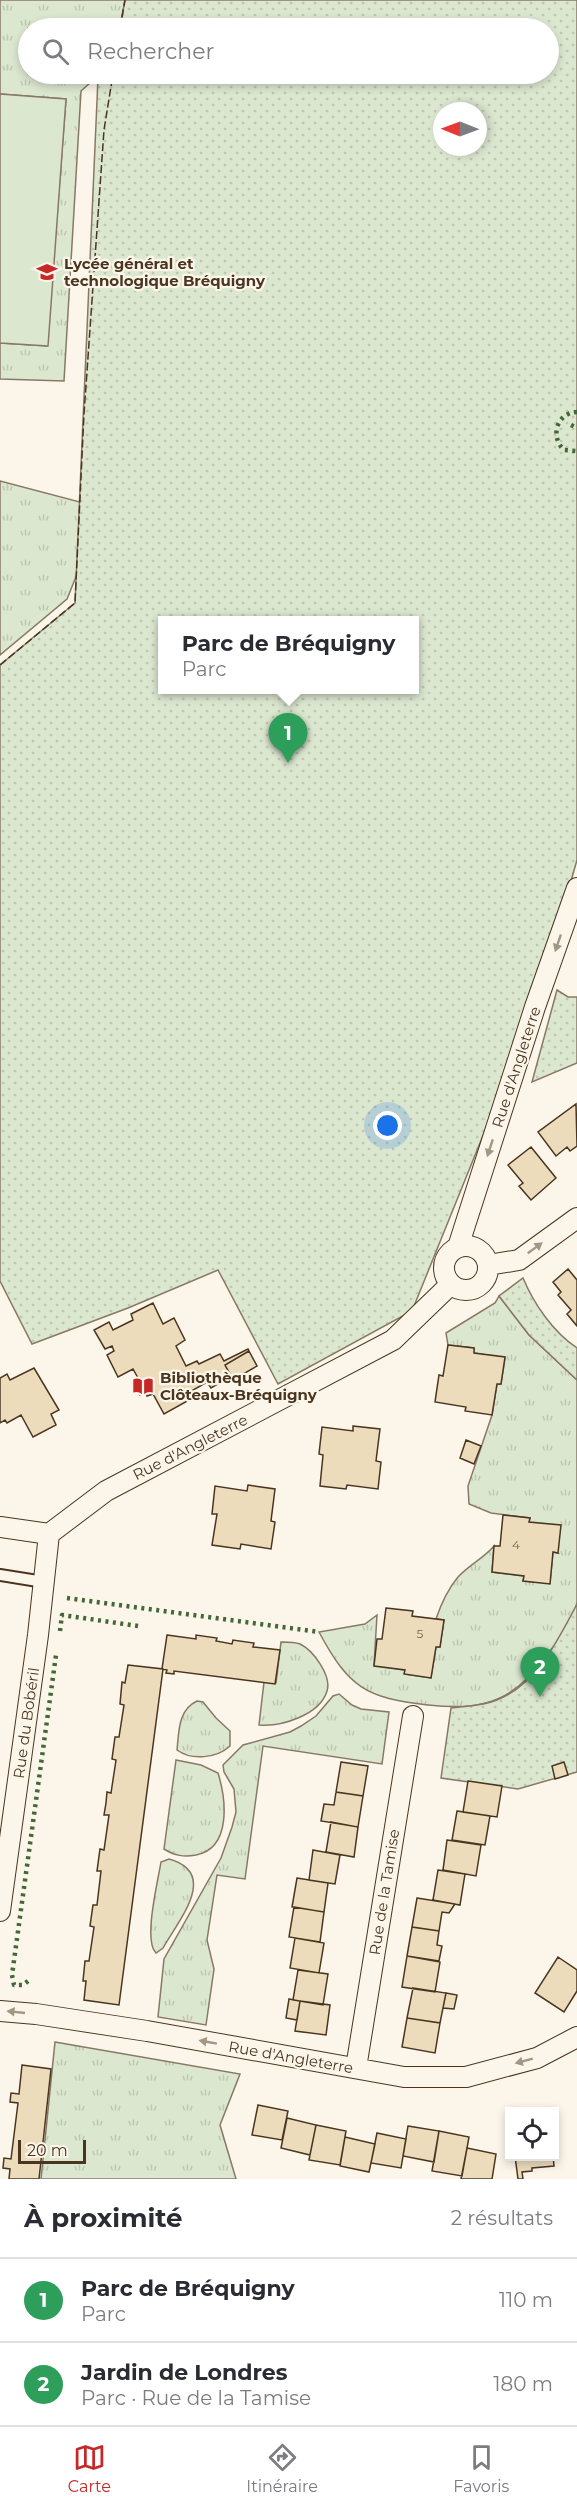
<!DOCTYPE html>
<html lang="fr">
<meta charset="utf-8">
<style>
:root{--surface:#fff;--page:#f2f2f3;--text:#2b2b33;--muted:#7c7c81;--line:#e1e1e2;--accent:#c62828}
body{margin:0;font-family:Montserrat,sans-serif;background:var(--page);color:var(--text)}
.controls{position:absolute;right:18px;bottom:18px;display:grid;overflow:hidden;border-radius:0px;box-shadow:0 3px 9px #0003}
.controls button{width:54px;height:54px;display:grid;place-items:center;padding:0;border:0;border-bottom:2px solid var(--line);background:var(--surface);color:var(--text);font:30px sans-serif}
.compass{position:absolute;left:433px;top:102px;width:54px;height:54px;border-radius:50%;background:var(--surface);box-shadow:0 3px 9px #0003;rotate:271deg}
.scale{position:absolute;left:18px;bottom:15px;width:68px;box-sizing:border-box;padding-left:6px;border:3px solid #4a3520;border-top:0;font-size:16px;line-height:21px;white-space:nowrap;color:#4a3520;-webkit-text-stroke:4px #fbf6e9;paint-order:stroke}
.you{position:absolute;left:388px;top:1126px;width:21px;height:21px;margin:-15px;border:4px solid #fff;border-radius:50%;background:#1a73e8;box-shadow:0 0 0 9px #1a73e833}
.badge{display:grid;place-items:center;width:39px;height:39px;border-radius:50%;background:var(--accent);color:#fff;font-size:20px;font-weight:700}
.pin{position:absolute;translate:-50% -50px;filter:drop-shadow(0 2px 3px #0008)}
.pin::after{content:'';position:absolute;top:32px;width:21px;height:18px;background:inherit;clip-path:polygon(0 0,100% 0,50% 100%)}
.popup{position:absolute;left:158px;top:616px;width:261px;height:78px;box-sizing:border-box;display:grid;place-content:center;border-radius:0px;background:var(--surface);filter:drop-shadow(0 2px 4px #0005);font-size:20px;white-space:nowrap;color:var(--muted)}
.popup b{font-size:22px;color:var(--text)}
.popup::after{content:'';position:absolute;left:50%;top:100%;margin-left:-12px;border:12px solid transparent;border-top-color:var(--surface)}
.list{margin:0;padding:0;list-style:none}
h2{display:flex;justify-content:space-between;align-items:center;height:78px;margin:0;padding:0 24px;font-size:26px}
h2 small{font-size:20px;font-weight:400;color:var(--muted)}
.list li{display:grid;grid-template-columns:39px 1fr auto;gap:18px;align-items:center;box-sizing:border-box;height:84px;padding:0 24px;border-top:2px solid var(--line)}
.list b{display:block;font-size:22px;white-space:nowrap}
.list p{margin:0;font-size:20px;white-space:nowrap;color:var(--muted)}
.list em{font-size:20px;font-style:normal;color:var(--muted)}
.icon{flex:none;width:33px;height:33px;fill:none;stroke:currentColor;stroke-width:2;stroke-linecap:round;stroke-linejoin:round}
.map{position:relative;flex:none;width:577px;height:2179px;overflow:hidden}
.search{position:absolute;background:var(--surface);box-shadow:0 3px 9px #0003;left:18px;right:18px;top:18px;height:66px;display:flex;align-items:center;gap:15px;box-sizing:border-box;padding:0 21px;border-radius:33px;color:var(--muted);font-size:22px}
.sheet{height:246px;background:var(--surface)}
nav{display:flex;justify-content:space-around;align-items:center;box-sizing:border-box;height:84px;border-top:2px solid var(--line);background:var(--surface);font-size:16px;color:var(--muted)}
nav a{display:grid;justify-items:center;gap:3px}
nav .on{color:var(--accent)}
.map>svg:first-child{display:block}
</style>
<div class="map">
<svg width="577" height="2179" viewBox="0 0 577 2179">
<defs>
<pattern id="grass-tufts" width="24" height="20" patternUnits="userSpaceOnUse" patternTransform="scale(1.5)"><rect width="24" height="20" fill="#dce7d0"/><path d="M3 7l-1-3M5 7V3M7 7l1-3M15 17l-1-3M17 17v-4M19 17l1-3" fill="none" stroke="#bec7b2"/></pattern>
<pattern id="park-dots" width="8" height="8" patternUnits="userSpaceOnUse" patternTransform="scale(1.5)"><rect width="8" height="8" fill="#dce7d0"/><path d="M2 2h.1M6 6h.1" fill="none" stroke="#bec7b2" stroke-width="1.8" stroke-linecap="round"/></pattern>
</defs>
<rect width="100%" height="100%" fill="#fbf6e9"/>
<path fill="url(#grass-tufts)" stroke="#887966" stroke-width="1.5" d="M 0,0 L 125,0 L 120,28 L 28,28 L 28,74 L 100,74 L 81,91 L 64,381 L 0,379 L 0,343 L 47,346 L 66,99 L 0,94 Z
M 0,481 L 80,502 L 88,547 L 67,599 L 0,655 Z
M 499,1296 L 529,1335 L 577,1380 C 577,1429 577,1479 577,1529 C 577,1553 577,1579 577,1602 C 576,1613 561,1637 554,1646 C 517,1697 493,1712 428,1705 C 366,1698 349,1688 319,1632 L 365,1624 L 377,1615 L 374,1665 L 405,1670 L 405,1674 L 431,1678 L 436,1647 L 440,1647 L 444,1620 L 436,1619 C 441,1604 448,1589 458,1577 C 469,1565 484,1558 494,1546 L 492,1572 L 524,1576 L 523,1581 L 550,1583 L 553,1552 L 558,1553 L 529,1522 L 530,1518 L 491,1513 L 469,1504 L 468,1486 L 492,1415 L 497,1384 L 501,1384 L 505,1358 L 474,1353 L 474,1348 L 448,1345 L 446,1333 L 495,1303 Z
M 281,1642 C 288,1642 295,1642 300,1644 C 313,1650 332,1676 327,1691 C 320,1715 281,1727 259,1725 L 264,1682 L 276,1683 Z
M 339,1694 L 352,1705 L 361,1709 L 389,1712 L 382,1764 L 263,1746 L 245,1879 L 217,1875 L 207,1940 L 214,1969 L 206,2025 L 158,2017 L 164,1959 L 221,1858 L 232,1827 L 236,1812 L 234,1789 L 224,1772 L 223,1765 L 243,1745 L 290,1732 L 301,1726 L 316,1716 L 333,1696 Z
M 197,1701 L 203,1702 L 216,1718 L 230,1731 L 230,1746 C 217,1758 192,1761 177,1750 C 179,1731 178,1710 197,1701 Z
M 176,1760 L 201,1765 L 218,1773 C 226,1799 232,1848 196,1855 C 184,1857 175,1856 164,1849 Z
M 169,1859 C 220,1873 178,1921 163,1948 L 156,1953 C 143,1941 158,1881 161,1862 Z
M 55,2042 L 240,2074 L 220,2125 L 236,2179 L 41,2179 Z"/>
<path fill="url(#park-dots)" stroke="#887966" stroke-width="1.5" fill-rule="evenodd" d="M 125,0 L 577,0 L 577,860 L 535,1007 L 412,1311 L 278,1384 L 218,1270 L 128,1308 L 32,1344 L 0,1281 L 0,665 L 75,603 L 98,78 L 100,74 L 548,74 L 548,28 L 120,28 ZM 442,111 L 478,111 L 478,147 L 442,147 ZM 162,620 L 414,620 L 414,690 L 162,690 Z
M 557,990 L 568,997 L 577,997 L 577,1063 L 532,1082 Z
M 523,1278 C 534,1304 553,1332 577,1348 L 577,1380 L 529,1335 L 499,1296 Z
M 577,1604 L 577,1772 L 518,1789 L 441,1778 L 451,1708 C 466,1706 483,1706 497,1700 C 537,1684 558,1640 577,1604 Z"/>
<path fill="#dce7d0" stroke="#887966" stroke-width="1.5" d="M 0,94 L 66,99 L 48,346 L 0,343 Z"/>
<path fill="#ecdcbc" stroke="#4a3520" stroke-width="1.5" d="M 576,1104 L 577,1146 L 570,1151 L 567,1147 L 556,1156 L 538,1132 Z
M 531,1147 L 556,1178 L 531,1200 L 519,1186 L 523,1183 L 508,1165 Z
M 568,1269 L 577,1280 L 577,1326 L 567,1314 L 571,1310 L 558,1295 L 561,1292 L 553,1282 Z
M 153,1303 L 163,1324 L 174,1318 L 185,1340 L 176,1346 L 186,1366 L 197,1361 L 199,1364 L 220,1354 L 224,1361 L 248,1349 L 249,1351 L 225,1365 L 231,1376 L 211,1388 L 207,1382 L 188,1393 L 191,1399 L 164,1414 L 153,1394 L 147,1396 L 145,1391 L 140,1395 L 133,1381 L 138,1378 L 133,1369 L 118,1377 L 107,1355 L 114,1351 L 112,1346 L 105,1349 L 94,1330 L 109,1322 L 113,1330 L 133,1320 L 131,1314 Z
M 448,1345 L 474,1348 L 474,1353 L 505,1357 L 501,1384 L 497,1384 L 492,1415 L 465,1411 L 466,1407 L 435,1402 L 439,1375 L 443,1376 Z
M 249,1351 L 257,1366 L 233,1380 L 225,1365 Z
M 34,1368 L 59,1410 L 51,1414 L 56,1425 L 33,1437 L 21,1415 L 7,1423 L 5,1420 L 0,1423 L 0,1378 L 7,1374 L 10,1380 Z
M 353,1426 L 380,1429 L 376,1461 L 381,1462 L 378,1489 L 347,1485 L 346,1489 L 320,1486 L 323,1455 L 319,1454 L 322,1427 L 353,1431 Z
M 466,1440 L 481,1446 L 474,1464 L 460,1458 Z
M 248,1485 L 275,1489 L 271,1521 L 275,1522 L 271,1549 L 241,1544 L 240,1549 L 212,1545 L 217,1514 L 212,1514 L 215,1486 L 247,1491 Z
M 503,1515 L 530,1518 L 529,1522 L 561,1525 L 558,1553 L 553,1552 L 550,1584 L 523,1581 L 524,1576 L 492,1572 L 494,1546 L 500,1546 Z
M 386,1608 L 413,1611 L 412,1616 L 444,1620 L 440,1647 L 436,1647 L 431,1678 L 404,1674 L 405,1670 L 374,1666 L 377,1639 L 382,1639 Z
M 167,1635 L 196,1639 L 196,1635 L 217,1638 L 216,1641 L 232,1644 L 233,1640 L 254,1643 L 253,1647 L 280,1650 L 275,1684 L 174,1671 L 174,1674 L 166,1673 L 167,1670 L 162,1669 Z
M 128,1665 L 163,1669 L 119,2005 L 84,2000 L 86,1981 L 83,1981 L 85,1961 L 89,1961 L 94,1927 L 90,1926 L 93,1905 L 97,1905 L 101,1871 L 97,1871 L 100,1849 L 104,1850 L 109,1815 L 104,1815 L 106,1803 L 107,1792 L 111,1793 L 116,1760 L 112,1759 L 115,1737 L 119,1737 L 124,1705 L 120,1704 L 122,1682 L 125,1683 Z
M 341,1762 L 368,1766 L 363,1796 L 336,1792 Z
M 564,1762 L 568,1775 L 555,1779 L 552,1766 Z
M 468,1781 L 502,1786 L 497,1817 L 463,1812 Z
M 336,1792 L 363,1796 L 358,1827 L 321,1821 L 324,1804 L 334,1805 Z
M 457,1811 L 490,1816 L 485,1845 L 452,1840 Z
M 331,1822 L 358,1827 L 354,1857 L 326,1852 Z
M 447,1840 L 481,1845 L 476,1876 L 443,1870 Z
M 313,1850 L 340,1855 L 335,1884 L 309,1880 Z
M 438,1870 L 465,1874 L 460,1905 L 433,1900 Z
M 297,1878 L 328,1883 L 324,1912 L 292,1907 Z
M 417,1898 L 455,1904 L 449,1913 L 442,1912 L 439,1931 L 412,1927 Z
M 294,1907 L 324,1912 L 320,1942 L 289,1937 Z
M 412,1927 L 439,1931 L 437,1945 L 442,1946 L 439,1961 L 407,1956 Z
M 295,1938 L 324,1943 L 319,1973 L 290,1968 Z
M 407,1956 L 440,1962 L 435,1992 L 402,1987 Z
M 558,1957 L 577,1970 L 577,1991 L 564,2012 L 535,1993 Z
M 298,1970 L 328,1974 L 323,2005 L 293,2000 Z
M 413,1988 L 446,1993 L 440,2023 L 407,2018 Z
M 446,1993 L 457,1995 L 454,2009 L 443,2008 Z
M 289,1999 L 300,2001 L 297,2020 L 286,2018 Z
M 300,2001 L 330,2005 L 326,2035 L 295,2031 Z
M 407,2018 L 440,2023 L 435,2053 L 402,2047 Z
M 22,2065 L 51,2069 L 39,2179 L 9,2179 L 10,2169 L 3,2168 L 4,2158 L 11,2159 L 18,2103 L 10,2102 L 11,2093 L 19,2094 Z
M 258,2105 L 288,2111 L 282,2140 L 252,2135 Z
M 287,2118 L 316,2125 L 310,2155 L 281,2148 Z
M 316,2125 L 346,2131 L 340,2165 L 309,2160 Z
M 408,2126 L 439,2131 L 434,2162 L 403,2156 Z
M 439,2131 L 469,2137 L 462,2176 L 432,2171 Z
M 377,2133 L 406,2139 L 401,2168 L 371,2163 Z
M 345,2137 L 375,2144 L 369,2172 L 340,2166 Z
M 467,2148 L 496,2154 L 492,2179 L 461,2179 Z
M 515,2156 L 553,2156 L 554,2166 L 532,2168 L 532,2171 L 522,2172 L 523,2179 L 518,2179 Z"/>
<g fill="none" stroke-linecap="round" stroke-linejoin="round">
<g stroke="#4a3520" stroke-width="14">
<path id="service" d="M 0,1575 L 44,1582"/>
</g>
<g stroke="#4a3520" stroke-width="22">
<path id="minor" d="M444 1268a22 22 0 1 1 44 0a22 22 0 1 1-44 0Z
M 458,1247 L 535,1007 L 577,888
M 488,1265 L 519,1260 L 577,1218
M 0,1527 L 49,1534
M 49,1534 L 106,1491 L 393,1340 L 450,1285
M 0,1911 L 38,1635 L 49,1534
M 0,2011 L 36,2014 L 147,2031 L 404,2077 L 466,2077 L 537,2058 L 577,2037
M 356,2068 L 413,1716"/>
</g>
<use href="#service" stroke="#fbf6e9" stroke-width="10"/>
<use href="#minor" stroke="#fbf6e9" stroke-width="20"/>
<path stroke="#436837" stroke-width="4.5" stroke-dasharray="3 4.5" stroke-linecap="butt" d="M 577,412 C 556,413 550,437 564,450 L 577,451
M 571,425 L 577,428
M 67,1598 L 319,1632
M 60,1631 L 62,1615 L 138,1626
M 28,1981 L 23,1985 L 14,1985 L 12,1975 L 56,1655"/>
<path stroke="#4a3520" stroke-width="1.5" stroke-dasharray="8 3" stroke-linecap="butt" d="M 120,28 L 125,0
M 0,665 L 75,603 L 84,414 L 104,130 L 113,74"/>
</g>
<defs><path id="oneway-solid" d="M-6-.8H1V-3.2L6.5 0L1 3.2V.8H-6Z" transform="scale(1.5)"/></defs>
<g fill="#a29684">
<use href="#oneway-solid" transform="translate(558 943) rotate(109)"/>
<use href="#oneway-solid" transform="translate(490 1148) rotate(108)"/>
<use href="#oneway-solid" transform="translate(535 1248) rotate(-36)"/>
<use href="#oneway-solid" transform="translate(16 2012) rotate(-174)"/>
<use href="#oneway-solid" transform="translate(208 2042) rotate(-170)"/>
<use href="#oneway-solid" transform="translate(524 2061) rotate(165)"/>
</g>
<defs>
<g id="school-bare" transform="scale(1.62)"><path d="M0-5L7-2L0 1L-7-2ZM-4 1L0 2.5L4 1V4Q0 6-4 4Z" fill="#c62828" stroke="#fbf6e9" stroke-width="2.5" paint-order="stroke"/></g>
<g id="library-bare" transform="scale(1.62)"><path d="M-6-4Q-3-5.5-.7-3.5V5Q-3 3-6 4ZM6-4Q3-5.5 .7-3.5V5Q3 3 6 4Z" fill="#c62828" stroke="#fbf6e9" stroke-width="2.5" paint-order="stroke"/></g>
</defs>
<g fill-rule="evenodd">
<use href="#school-bare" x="47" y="272"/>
<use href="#library-bare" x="143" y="1386"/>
</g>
<g text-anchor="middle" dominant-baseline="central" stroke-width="4.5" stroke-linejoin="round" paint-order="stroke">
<g font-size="12" fill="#725f47">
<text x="516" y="1544">4</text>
<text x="420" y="1633">5</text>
</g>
<g font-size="15" font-weight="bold" fill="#4a3520" stroke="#fbf6e9" text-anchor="start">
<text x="64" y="263">Lycée général et<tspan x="64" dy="17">technologique Bréquigny</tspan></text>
<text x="160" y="1377">Bibliothèque<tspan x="160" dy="17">Clôteaux-Bréquigny</tspan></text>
</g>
<g font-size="15" fill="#4a3520" stroke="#fbf6e9">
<text transform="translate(516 1067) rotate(-72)">Rue d'Angleterre</text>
<text transform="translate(190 1447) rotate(-27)">Rue d'Angleterre</text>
<text transform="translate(26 1723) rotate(-82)">Rue du Bobéril</text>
<text transform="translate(384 1892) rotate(-81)">Rue de la Tamise</text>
<text transform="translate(291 2057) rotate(10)">Rue d'Angleterre</text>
</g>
</g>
</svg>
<div class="controls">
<button><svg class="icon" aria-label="locate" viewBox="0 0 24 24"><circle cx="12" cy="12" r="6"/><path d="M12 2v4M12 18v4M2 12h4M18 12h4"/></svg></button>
</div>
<svg class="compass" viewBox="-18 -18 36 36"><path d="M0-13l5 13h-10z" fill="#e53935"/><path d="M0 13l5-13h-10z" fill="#7c7c81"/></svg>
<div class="scale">20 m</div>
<div class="you"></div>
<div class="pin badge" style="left:288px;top:763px;background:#2e9e5b">1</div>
<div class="popup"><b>Parc de Bréquigny</b>Parc</div>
<div class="pin badge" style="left:540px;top:1697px;background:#2e9e5b">2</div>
<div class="search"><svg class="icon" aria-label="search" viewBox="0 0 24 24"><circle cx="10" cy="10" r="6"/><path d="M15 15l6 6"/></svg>Rechercher</div>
</div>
<section class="sheet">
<h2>À proximité<small>2 résultats</small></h2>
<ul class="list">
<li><span class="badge" style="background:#2e9e5b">1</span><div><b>Parc de Bréquigny</b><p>Parc</p></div><em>110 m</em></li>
<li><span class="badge" style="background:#2e9e5b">2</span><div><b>Jardin de Londres</b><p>Parc · Rue de la Tamise</p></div><em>180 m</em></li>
</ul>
</section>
<nav>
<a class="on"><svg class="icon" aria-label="map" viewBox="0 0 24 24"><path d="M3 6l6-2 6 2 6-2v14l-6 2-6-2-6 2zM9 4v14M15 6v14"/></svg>Carte</a>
<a><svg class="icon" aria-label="directions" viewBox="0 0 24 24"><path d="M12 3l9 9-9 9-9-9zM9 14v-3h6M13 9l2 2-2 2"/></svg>Itinéraire</a>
<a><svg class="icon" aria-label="saved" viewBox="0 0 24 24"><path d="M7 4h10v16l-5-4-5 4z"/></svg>Favoris</a>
</nav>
